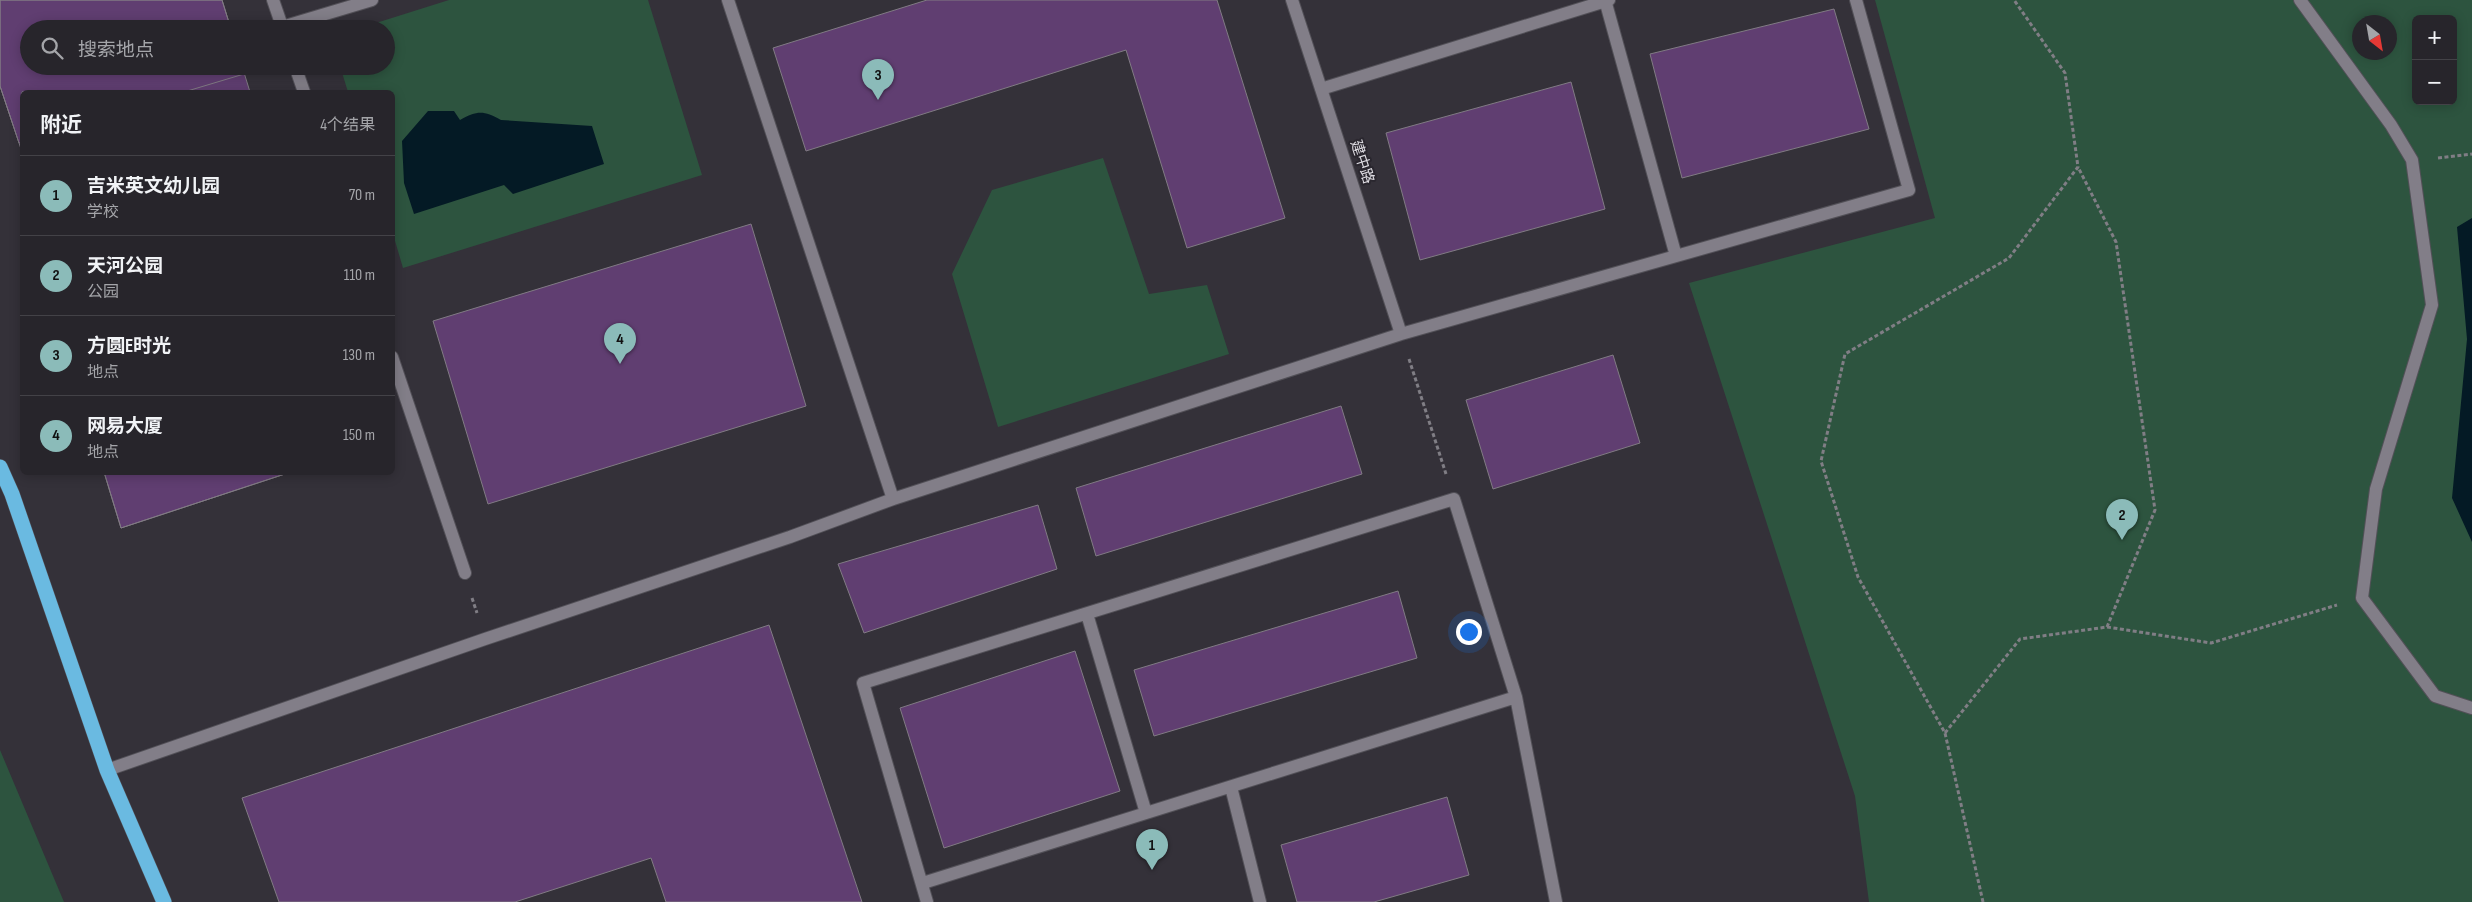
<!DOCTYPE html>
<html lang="zh">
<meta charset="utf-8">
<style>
:root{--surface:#27252b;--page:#333137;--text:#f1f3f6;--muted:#a4a5a9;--line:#434247;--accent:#8bbbb9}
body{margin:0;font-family:"Sofia Sans Condensed","Noto Sans SC",sans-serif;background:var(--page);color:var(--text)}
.controls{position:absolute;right:15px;top:15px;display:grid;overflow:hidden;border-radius:8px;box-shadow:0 2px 12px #0003}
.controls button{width:45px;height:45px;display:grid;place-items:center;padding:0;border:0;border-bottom:1px solid var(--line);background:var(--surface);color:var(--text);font:25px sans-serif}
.compass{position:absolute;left:2352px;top:15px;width:45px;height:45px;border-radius:50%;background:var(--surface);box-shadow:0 2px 12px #0003;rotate:149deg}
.you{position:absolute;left:1468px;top:631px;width:18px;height:18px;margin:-12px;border:4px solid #fff;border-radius:50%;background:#1a73e8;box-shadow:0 0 0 8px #1a73e833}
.badge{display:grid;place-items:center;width:32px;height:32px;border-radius:50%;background:var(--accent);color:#111;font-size:16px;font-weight:700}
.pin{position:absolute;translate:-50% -41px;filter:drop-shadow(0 1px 2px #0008)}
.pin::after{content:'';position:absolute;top:26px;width:18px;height:15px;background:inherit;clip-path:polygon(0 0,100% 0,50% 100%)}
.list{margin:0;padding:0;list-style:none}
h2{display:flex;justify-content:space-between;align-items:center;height:65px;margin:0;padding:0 20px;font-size:21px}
h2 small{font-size:16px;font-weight:400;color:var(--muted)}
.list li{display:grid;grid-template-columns:32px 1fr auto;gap:15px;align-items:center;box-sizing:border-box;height:80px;padding:0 20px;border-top:1px solid var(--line)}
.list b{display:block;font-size:19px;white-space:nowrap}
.list p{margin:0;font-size:16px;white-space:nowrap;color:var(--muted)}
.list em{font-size:16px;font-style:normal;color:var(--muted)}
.icon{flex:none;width:28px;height:28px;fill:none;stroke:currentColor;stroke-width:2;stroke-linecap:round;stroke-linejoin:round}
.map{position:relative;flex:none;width:2472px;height:902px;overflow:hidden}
.search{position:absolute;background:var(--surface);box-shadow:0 2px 12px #0003;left:20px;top:20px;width:375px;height:55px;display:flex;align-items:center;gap:12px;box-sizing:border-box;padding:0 18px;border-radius:28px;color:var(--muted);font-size:19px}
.panel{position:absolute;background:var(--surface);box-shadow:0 2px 12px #0003;left:20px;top:90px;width:375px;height:385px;border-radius:8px}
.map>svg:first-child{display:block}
</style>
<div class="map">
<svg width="2472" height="902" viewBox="0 0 2472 902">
<rect width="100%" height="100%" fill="#343139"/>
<path fill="#2d543f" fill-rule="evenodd" d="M 449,0 L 648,0 L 702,175 L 403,268 L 393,234 L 392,92 L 348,92 L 340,66 L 386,66 L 386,29 L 357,29 Z
M 1875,0 L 2472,0 L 2472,902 L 1869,902 L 1855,796 L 1689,283 L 1935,218 ZM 2416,19 L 2453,19 L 2453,101 L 2416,101 ZM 2360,22 L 2390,22 L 2390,52 L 2360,52 Z
M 1103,158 L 1149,294 L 1207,285 L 1229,354 L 998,427 L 952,274 L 992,190 Z
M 0,750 L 64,902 L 0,902 Z"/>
<path fill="#041a25" d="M 428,111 L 454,111 L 460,120 C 477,111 483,110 501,120 L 592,126 L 604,164 L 513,194 L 504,185 L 414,214 L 404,183 L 402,141 Z
M 2472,218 L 2472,542 L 2452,498 L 2467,339 L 2457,227 Z"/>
<path fill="#603e71" stroke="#817b84" d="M 0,0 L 222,0 L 231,29 L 29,29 L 29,66 L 242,66 L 250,92 L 22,92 L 22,152 L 0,86 Z
M 0,0 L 222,0 L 231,29 L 29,29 L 29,66 L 242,66 L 244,74 L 184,92 L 22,92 L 22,142 L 19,143 L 0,86 Z
M 927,0 L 1217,0 L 1285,218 L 1187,248 L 1126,50 L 806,151 L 773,48 Z
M 1834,9 L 1869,129 L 1682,178 L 1650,54 Z
M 1571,82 L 1605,209 L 1420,260 L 1386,133 Z
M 751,224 L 806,406 L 488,504 L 433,321 Z
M 1613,355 L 1640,443 L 1493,489 L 1466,400 Z
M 1341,406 L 1362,474 L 1096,556 L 1076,488 Z
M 104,472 L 291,472 L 121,528 Z
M 104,472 L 291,472 L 121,528 Z
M 1038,505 L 1057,569 L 864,633 L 838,564 Z
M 1398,591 L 1417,658 L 1154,736 L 1134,670 Z
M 769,625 L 862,902 L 666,902 L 651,858 L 515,902 L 279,902 L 242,798 Z
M 1075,651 L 1120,791 L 944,848 L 900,708 Z
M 1447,797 L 1469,875 L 1374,902 L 1297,902 L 1281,845 Z"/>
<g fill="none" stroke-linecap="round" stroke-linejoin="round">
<g stroke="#525057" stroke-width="14">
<path id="minor" d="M 273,0 L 283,29
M 728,0 L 893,499
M 1292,0 L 1401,334
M 1605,0 L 1676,256
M 2300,0 L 2391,125 L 2412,160 L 2432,305 L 2376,489 L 2362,598 L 2435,696 L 2472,708
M 282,27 L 372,0
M 295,66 L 304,92
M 1321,89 L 1609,0
M 392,357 L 465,573
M 1087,614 L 1146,813
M 107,770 L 485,639 L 790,537 L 893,499 L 1401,334 L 1909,190 L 1856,0
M 1231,787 L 1260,902
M 923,883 L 1516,697
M 927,902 L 863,683 L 1454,499 L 1516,697 L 1556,902"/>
</g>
<g stroke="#525057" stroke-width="16">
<path id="highway" d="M 0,467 L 12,494 L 107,770 L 164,902"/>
</g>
<path stroke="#807e85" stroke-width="3" stroke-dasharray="4 2.5" stroke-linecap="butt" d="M 2438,158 L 2472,154
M 1409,359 L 1446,474
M 472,598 L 477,613
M 2107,627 L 2211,643 L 2337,605
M 1945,733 L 2020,639 L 2107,627 L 2155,510 L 2116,242 L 2078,167
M 1983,902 L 1945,733 L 1858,577 L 1821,461 L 1845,354 L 2009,258 L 2078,167 L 2065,73 L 2014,0"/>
<use href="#minor" stroke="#827e88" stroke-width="12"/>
<use href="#highway" stroke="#6abae1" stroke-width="15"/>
</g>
<g text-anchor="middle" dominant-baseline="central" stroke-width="4" stroke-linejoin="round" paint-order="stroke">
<g font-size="15" fill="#dfdde3" stroke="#2a272f">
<text transform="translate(1362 162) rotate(72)">建中路</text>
</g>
</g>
</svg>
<div class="controls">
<button>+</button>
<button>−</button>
</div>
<svg class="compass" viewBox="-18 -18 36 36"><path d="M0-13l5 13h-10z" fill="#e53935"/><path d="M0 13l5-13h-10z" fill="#a4a5a9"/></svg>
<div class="you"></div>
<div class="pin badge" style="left:1152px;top:870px">1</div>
<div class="pin badge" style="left:2122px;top:540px">2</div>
<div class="pin badge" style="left:878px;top:100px">3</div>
<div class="pin badge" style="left:620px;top:364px">4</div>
<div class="search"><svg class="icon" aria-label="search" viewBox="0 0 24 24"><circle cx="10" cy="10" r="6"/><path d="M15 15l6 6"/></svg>搜索地点</div>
<section class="panel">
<h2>附近<small>4个结果</small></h2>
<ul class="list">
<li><span class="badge">1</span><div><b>吉米英文幼儿园</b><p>学校</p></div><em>70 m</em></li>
<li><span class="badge">2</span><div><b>天河公园</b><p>公园</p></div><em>110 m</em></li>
<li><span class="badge">3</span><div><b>方圆E时光</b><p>地点</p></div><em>130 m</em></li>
<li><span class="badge">4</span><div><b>网易大厦</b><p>地点</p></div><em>150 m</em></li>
</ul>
</section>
</div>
